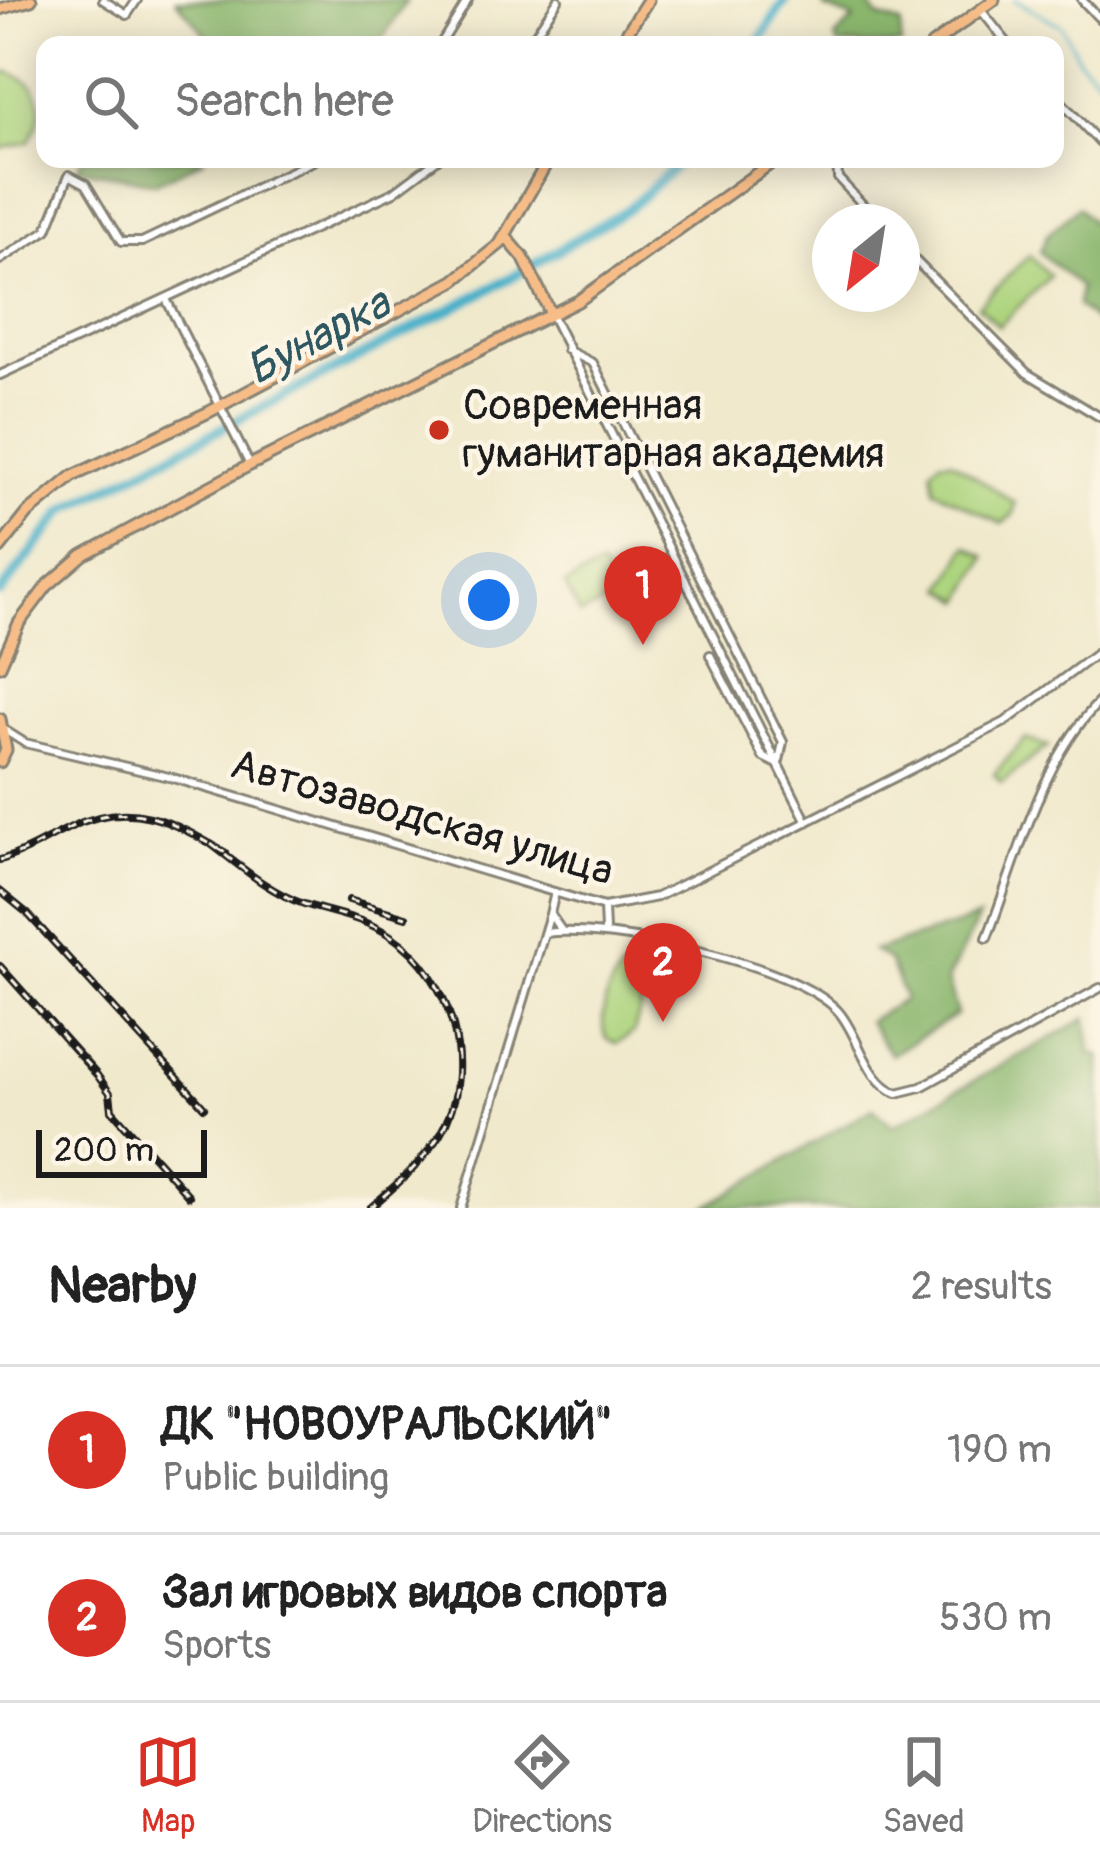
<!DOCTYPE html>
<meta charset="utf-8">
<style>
:root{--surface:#fff;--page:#f2f2f2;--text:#222;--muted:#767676;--line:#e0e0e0;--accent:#d93025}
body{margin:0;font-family:Pangolin,sans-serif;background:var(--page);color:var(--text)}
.compass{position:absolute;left:812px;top:204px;width:108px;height:108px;border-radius:50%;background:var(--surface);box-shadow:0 6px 30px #0003;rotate:210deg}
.scale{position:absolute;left:36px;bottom:30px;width:171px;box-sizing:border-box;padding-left:12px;border:6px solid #1c1c1c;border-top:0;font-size:33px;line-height:42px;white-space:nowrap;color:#1c1c1c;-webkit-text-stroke:9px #fcf5e5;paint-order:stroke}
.you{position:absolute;left:489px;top:600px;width:42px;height:42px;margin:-30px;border:9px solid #fff;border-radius:50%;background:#1a73e8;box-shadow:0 0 0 18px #1a73e833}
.badge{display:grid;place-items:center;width:78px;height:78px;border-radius:50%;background:var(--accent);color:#fff;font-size:39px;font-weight:700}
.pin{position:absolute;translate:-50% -99px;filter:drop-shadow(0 3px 6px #0008)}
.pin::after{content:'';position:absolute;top:63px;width:42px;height:36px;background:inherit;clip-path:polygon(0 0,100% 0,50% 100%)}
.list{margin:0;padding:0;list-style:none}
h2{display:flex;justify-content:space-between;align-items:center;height:156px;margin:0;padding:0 48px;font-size:51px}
h2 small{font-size:39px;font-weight:400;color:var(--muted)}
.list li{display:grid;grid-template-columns:78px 1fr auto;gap:36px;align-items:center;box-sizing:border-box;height:168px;padding:0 48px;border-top:3px solid var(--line)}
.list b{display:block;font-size:45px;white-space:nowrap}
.list p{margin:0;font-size:39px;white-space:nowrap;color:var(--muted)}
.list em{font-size:39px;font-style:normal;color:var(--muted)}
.icon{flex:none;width:66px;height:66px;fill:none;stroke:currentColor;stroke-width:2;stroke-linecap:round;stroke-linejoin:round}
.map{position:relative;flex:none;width:1100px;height:1208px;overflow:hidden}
.search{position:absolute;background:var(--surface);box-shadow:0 6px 30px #0003;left:36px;right:36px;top:36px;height:132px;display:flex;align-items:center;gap:30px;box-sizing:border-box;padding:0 42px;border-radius:24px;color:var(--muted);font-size:45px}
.sheet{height:492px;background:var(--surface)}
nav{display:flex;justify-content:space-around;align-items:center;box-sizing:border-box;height:168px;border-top:3px solid var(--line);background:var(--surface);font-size:33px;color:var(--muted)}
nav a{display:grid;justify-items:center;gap:6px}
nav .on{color:var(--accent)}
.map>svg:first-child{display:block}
</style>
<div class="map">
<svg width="1100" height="1208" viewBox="0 0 1100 1208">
<rect width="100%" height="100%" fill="#fcf5e5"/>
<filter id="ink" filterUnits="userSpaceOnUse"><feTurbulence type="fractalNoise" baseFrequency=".00833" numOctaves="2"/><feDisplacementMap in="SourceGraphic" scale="24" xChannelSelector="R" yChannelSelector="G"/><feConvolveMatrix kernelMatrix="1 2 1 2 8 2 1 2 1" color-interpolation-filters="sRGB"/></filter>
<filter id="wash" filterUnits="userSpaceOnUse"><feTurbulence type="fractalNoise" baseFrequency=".004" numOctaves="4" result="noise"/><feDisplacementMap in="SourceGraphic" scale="48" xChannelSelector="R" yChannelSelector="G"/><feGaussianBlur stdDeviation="2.7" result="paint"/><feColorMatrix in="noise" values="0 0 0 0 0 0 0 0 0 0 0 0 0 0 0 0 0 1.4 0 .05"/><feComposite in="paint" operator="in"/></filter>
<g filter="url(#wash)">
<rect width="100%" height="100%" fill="#f0e9cc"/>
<path fill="#add47e" stroke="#64784d" stroke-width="3" d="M 8,72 C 45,84 48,111 29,142 L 0,149 L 0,75 Z
M 1029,255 L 1050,276 L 999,326 L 978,306 Z
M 951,460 L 1015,503 L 1013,515 L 1002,524 L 935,490 L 932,469 L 939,461 Z
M 967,546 L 986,557 L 963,601 L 944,588 Z
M 601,566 L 617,597 L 580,615 L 565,585 Z
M 1025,739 L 1048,746 L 1001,783 L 994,774 Z
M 630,966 L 648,980 L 634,1032 L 617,1043 L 607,1039 C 596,1019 609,974 630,966 Z"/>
<path fill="#8ab66d" stroke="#536944" stroke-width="3" d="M 176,0 L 407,0 L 378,45 L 215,45 Z
M 822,0 L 865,0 L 878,17 L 901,24 L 901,45 L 838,45 L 835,38 L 854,19 L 825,8 Z
M 81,159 L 205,159 L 155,183 L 78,168 Z
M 1078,207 L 1100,231 L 1100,325 L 1077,306 L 1080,287 L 1040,252 L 1047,235 Z
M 979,918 L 947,980 L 957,1014 L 891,1055 L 868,1021 L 905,999 L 889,960 L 873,951 Z
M 1087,1018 L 1091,1053 L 1100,1056 L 1100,1208 L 704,1208 L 873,1108 L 893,1126 Z"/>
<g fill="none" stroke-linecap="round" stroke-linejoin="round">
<path stroke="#4ab0c9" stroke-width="3" d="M 1015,0 L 1062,26 L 1079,60 L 1100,80"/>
<path stroke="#4ab0c9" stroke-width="10" d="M 757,45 L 785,0
M 0,593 L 65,510 L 503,282 L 628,209 L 683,159"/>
</g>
</g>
<g filter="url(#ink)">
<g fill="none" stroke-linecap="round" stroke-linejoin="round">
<g stroke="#868274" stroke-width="12">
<path id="minor" d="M 103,0 L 127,15 L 137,0
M 1082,0 L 1100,19
M 980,9 L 1009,45
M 440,45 L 468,0
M 528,45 L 558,0
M 1055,95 L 1100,143
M 837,159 L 838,178 L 879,222
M 902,247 L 1027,373 L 1100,417
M 0,260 L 47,230 L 69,175 L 86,184 L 121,242 L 142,242 L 317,159
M 166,299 L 250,465
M 551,314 L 807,822
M 567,350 L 593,363 L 783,742 L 779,761
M 0,375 L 394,192 L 438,159
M 710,655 L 763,757 L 775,763
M 6,731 L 25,743 L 173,778 L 604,907 L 657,897 L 1005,722 L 1100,651
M 555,892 L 550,914 L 561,930
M 604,907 L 605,931
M 545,933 C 608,924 796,964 838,1011 C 859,1034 866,1082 897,1093 L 921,1087 L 1100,988
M 987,938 C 1018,860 1039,762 1100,701
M 461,1208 L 550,914"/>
</g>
<g stroke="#868274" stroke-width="15">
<path id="major" d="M 0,9 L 31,0
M 619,45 L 648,0
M 932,45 L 994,0
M 505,236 L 523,257 L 551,314
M 0,548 L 28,513 L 73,476 L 209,412 L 454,281 L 500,244 L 549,159
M 0,666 L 19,623 L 47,586 L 83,555 L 250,465 L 578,301 L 777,159
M 0,719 L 6,750 L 0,762"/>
</g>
<use href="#minor" stroke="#fff" stroke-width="6"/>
<use href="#major" stroke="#f7bd88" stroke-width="9"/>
<g stroke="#1c1c1c" stroke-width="8">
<path id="rail" d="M 211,844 C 240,866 269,892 304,904 C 334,914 365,918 391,936 C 452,976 479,1070 440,1134 C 422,1164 396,1185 370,1208
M 0,860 C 25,853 46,839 69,828 C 130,797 172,821 226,853
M 0,891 L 27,913 L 204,1107
M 349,900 L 406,917
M 0,966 L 97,1075 L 110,1093 L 112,1110 L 189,1196"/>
</g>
<use href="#rail" stroke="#fcf5e5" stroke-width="3" stroke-dasharray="9" stroke-linecap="butt"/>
</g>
</g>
<circle fill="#c8321e" stroke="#fcf5e5" stroke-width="4.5" cx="439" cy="430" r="12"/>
<g text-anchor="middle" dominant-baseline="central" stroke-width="9" stroke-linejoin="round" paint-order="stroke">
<g font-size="42" fill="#1c1c1c" stroke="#fcf5e5" text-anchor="start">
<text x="463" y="406">Современная<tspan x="463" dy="48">гуманитарная академия</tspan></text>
</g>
<g font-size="42" fill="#1c1c1c" stroke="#fcf5e5">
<text transform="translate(422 818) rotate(16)">Автозаводская улица</text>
</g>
<g font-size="45" font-style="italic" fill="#2e5761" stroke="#fcf5e5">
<text transform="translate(318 337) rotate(-28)">Бунарка</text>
</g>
</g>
</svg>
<svg class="compass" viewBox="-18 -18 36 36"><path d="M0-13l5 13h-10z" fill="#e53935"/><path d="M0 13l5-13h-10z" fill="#767676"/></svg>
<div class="scale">200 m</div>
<div class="you"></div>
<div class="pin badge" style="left:643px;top:645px">1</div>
<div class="pin badge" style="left:663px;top:1022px">2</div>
<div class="search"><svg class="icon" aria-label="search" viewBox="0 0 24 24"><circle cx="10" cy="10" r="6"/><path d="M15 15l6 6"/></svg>Search here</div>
</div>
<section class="sheet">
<h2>Nearby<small>2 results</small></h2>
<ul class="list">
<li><span class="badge">1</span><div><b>ДК &quot;НОВОУРАЛЬСКИЙ&quot;</b><p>Public building</p></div><em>190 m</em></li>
<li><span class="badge">2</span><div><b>Зал игровых видов спорта</b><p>Sports</p></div><em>530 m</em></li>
</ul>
</section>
<nav>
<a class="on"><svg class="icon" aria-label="map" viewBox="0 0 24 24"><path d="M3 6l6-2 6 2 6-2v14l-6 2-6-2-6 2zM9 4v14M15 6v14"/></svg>Map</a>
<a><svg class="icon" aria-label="directions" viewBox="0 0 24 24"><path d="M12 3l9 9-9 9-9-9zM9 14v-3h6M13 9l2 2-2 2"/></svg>Directions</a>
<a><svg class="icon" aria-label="saved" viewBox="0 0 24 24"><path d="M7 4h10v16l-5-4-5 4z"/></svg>Saved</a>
</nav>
